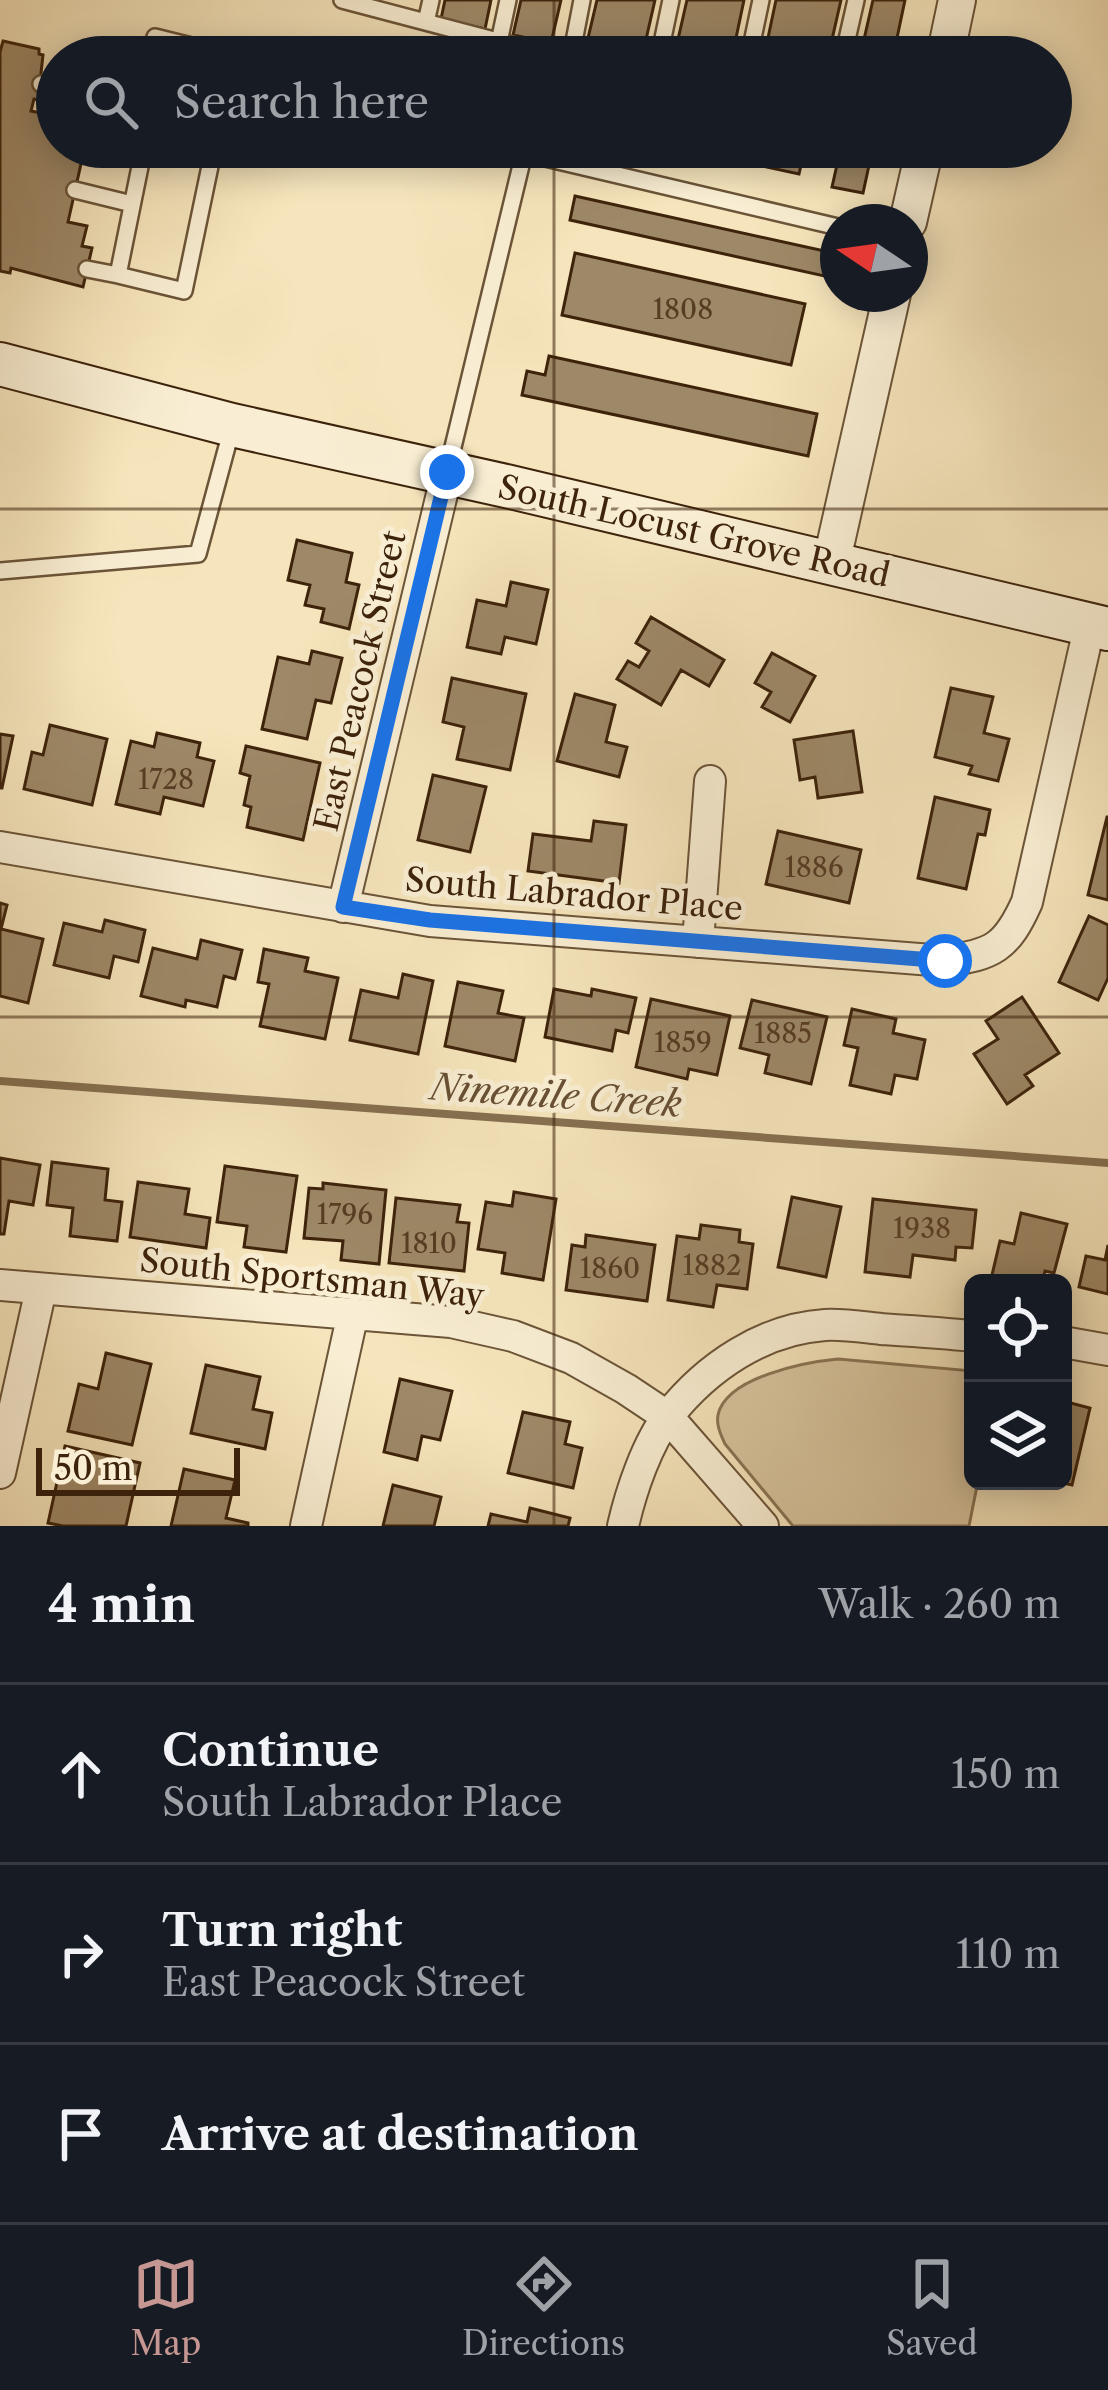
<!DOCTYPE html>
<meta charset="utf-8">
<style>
:root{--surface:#171b24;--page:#242831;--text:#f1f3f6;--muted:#9ea1a6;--line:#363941;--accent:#c59692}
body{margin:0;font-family:"Libre Caslon Text",serif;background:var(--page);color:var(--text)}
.controls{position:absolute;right:36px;bottom:36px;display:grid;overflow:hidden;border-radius:18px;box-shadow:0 6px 30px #0003}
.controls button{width:108px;height:108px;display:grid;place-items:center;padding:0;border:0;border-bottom:3px solid var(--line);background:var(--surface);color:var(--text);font:60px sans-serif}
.compass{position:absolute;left:820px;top:204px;width:108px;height:108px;border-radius:50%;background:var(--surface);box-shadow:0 6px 30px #0003;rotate:283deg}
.scale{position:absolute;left:36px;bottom:30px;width:204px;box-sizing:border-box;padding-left:12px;border:6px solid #3d230b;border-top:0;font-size:33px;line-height:42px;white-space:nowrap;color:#3d230b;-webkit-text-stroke:9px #f9eed3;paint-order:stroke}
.stop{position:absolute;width:36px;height:36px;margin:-27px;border:9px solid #1a73e8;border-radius:50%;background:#fff}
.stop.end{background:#1a73e8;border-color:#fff;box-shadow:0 3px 12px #0008}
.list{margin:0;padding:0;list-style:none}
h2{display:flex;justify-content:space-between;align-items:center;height:156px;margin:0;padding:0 48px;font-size:51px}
h2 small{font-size:39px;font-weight:400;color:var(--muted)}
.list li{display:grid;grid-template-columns:78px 1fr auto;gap:36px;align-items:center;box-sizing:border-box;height:180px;padding:0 48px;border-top:3px solid var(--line)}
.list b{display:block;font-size:45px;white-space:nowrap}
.list p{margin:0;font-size:39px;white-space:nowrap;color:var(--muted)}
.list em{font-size:39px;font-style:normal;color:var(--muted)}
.icon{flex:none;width:66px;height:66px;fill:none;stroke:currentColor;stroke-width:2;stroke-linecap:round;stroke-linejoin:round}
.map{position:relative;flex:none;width:1108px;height:1526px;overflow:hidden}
.search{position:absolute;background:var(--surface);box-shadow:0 6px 30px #0003;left:36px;right:36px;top:36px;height:132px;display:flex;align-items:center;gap:30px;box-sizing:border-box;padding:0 42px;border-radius:66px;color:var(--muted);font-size:45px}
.sheet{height:696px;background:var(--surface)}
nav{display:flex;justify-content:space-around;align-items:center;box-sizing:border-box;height:168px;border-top:3px solid var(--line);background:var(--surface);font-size:33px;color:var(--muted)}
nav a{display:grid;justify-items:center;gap:6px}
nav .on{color:var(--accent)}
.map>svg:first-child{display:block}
</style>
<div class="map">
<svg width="1108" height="1526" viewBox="0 0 1108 1526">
<rect width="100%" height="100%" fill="#f6e5bc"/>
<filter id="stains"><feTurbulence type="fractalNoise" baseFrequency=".00167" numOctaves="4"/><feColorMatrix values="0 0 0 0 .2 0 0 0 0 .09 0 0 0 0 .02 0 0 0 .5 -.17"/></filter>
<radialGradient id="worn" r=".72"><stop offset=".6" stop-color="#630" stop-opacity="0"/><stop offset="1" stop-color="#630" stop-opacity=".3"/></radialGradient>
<path fill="#d7c49e" stroke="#8a7454" stroke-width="3" d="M 838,1359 L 973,1371 L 973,1481 L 978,1481 L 969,1526 L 793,1526 L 725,1444 C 721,1435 716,1425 718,1415 C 726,1377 806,1362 838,1359 Z"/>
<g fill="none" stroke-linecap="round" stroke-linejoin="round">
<path stroke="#867051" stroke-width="8" d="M 0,1081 L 1108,1163"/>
</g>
<path fill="#9d8867" stroke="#3d230b" stroke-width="3" d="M 445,0 L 491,0 L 485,29 L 441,19 Z
M 521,0 L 561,0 L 551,43 L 513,35 Z
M 597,0 L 655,0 L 642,57 L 610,57 L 585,51 Z
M 687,0 L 744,0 L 732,57 L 674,57 Z
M 776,0 L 841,0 L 828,57 L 764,57 Z
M 873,0 L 905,0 L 893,57 L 860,57 Z
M 3,41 L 39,49 L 39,54 L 43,55 L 38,100 L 34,99 L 31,111 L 57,116 L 57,147 L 92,147 L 90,156 L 83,155 L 68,222 L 87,226 L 82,246 L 92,248 L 83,287 L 11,268 L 10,273 L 0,271 L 0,52 Z
M 674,147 L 805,147 L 799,174 Z
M 841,147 L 873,147 L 863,193 L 832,187 Z
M 575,196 L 838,254 L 838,279 L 570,220 Z
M 575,253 L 805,304 L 791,365 L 562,315 Z
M 549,356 L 817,414 L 808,456 L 522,395 L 527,371 L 545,375 Z
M 297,540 L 352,553 L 346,582 L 359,585 L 349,629 L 321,622 L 324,609 L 305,605 L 310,585 L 288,580 Z
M 511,582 L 548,590 L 536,644 L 505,637 L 501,654 L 467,647 L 477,600 L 506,606 Z
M 651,617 L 724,660 L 709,686 L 681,670 L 661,705 L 617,679 L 628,661 L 639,667 L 649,651 L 636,643 Z
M 312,651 L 342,658 L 331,703 L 316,700 L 307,739 L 262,729 L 278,657 L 309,664 Z
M 772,653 L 815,676 L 790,722 L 762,707 L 771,692 L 755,683 Z
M 452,678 L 526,694 L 510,770 L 457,759 L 464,727 L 443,722 Z
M 951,688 L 993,697 L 984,733 L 1009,739 L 998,781 L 969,774 L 972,766 L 935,757 Z
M 575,694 L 615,705 L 606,742 L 627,747 L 619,777 L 557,761 Z
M 50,725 L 107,739 L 92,805 L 24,789 L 32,752 L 43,755 Z
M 853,731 L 862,792 L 818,798 L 815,777 L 800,780 L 794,740 Z
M 157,733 L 200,743 L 197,757 L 214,761 L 203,806 L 164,797 L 160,814 L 116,804 L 131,741 L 154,747 Z
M 0,734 L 13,736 L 2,788 L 0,788 Z
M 246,746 L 320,763 L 303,840 L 247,827 L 251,807 L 244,805 L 250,776 L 240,773 Z
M 433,775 L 486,787 L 470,852 L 418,840 Z
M 935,797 L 990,810 L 985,835 L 978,834 L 966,889 L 918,878 Z
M 1107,817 L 1108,817 L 1108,900 L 1088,895 Z
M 594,821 L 626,825 L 619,883 L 528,871 L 533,834 L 591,841 Z
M 778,831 L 861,850 L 849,903 L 766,884 Z
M 0,903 L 7,905 L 1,929 L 43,939 L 28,1003 L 0,996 Z
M 1089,916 L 1108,925 L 1108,978 L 1098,1000 L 1059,982 Z
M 105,920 L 145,930 L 138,962 L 114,956 L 109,978 L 54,965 L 64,923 L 102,932 Z
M 201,940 L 242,950 L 235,979 L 224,976 L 217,1007 L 186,1000 L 185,1007 L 141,996 L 153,948 L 197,959 Z
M 264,949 L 308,958 L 305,971 L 338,978 L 325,1039 L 260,1026 L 269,984 L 258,982 Z
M 403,974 L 433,981 L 418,1054 L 350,1040 L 361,990 L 398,998 Z
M 458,982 L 503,991 L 498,1013 L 524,1018 L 515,1061 L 445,1046 Z
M 554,989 L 591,996 L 592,989 L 636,998 L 628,1033 L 616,1030 L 612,1051 L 545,1037 Z
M 1022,997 L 1059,1053 L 1025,1075 L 1033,1086 L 1007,1104 L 974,1054 L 998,1039 L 986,1021 Z
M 651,999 L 730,1016 L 717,1075 L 689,1069 L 687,1079 L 636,1067 Z
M 752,1000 L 827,1017 L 811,1084 L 765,1073 L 769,1055 L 740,1048 Z
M 852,1009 L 896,1019 L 893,1033 L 925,1040 L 917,1079 L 895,1075 L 891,1094 L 850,1085 L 858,1048 L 844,1045 Z
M 0,1158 L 40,1165 L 33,1205 L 9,1201 L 4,1234 L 0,1234 Z
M 52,1162 L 108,1169 L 105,1200 L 122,1202 L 117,1241 L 70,1236 L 73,1208 L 47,1205 Z
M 225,1166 L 297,1176 L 286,1252 L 244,1247 L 247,1226 L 217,1222 Z
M 138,1182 L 189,1189 L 185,1214 L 210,1218 L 206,1248 L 130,1237 Z
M 323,1183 L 386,1190 L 379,1264 L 341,1260 L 343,1241 L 304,1238 L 309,1188 L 323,1189 Z
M 514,1192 L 556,1199 L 543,1280 L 502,1273 L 505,1253 L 478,1249 L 486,1202 L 512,1206 Z
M 792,1197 L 841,1207 L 826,1277 L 778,1267 Z
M 396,1198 L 460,1205 L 457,1222 L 469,1223 L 464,1271 L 389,1263 Z
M 873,1199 L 976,1210 L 972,1248 L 956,1247 L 955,1260 L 913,1255 L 910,1277 L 865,1272 Z
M 1021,1213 L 1067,1224 L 1054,1273 L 1045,1271 L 1042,1283 L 1022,1283 L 992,1275 L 1000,1241 L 1014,1244 Z
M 701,1225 L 740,1230 L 739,1242 L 753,1244 L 747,1289 L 717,1285 L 713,1307 L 668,1300 L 677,1236 L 699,1239 Z
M 586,1235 L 655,1245 L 647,1301 L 566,1290 L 572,1245 L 585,1247 Z
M 1108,1245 L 1108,1294 L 1079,1287 L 1086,1256 L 1105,1260 Z
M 106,1353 L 151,1364 L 132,1445 L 68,1431 L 79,1384 L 98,1389 Z
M 206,1365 L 260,1377 L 253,1409 L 272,1413 L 265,1449 L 191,1433 Z
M 400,1379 L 452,1391 L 440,1440 L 422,1436 L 417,1460 L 384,1452 Z
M 1063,1401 L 1090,1408 L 1072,1485 L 1054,1481 L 1063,1481 Z
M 523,1412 L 570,1422 L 565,1444 L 582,1448 L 573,1488 L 508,1473 Z
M 65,1446 L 140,1463 L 126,1526 L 63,1526 L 48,1523 Z
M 184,1469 L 235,1480 L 226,1518 L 248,1523 L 248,1526 L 171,1526 Z
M 393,1485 L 441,1497 L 434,1526 L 383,1526 Z
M 530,1508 L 570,1518 L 568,1526 L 488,1526 L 491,1514 L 527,1522 Z"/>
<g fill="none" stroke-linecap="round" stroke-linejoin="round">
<g stroke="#6b5437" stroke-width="20">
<path id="service" d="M 342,0 L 558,57
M 426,22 L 431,0
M 155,37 L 236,57
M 499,42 L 508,0
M 571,57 L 582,0
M 659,57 L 671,0
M 749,57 L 761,0
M 843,57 L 856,0
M 41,84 L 57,87
M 525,148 L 524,153 L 838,227
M 75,190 L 132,204
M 87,269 L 118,275 L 144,147
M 118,275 L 184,291 L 214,147
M 447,472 L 524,153 L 509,147
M 0,571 L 198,554 L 232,428"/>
</g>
<g stroke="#6b5437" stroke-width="34">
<path id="minor" d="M 0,847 L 430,921 L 945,961 C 993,955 1007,947 1027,902 L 1090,624
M 343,907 L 447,473
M 698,942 L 710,781
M 0,1285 L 451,1322 L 513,1336 L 571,1358 L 626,1389 L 668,1417 L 763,1526
M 1063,1342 L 1108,1350
M 0,1473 L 41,1289
M 306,1526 L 353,1313
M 623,1526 C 631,1491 647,1443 669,1415 C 707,1367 763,1329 825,1325 C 843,1324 862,1327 881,1329 C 911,1331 942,1333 973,1336"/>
</g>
<g stroke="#6b5437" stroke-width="40">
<path id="tertiary" d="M 945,57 L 957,0
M 908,222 L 925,147
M 831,564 L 892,294"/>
</g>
<g stroke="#3d230b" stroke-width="46">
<path id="secondary" d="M 0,364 L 232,425 L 506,486 L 1108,629"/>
</g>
<use href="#service" stroke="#f9eed3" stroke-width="15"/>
<use href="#minor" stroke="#f9eed3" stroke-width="30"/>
<use href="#tertiary" stroke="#f9eed3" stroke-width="36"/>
<use href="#secondary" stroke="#f9eed3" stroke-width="42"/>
</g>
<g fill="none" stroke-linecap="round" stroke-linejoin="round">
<path stroke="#1a73e8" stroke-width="15" d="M 447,472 L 343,907 L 430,920 L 945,961"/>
</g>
<path fill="none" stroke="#3d230b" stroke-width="3" stroke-opacity="0.55" d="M 554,0 L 554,57M 554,147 L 554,1526M 0,509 L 1108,509M 0,1017 L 1108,1017"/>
<g text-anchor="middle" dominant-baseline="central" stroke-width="10" stroke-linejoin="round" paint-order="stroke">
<g font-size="27" fill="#553c22">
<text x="683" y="309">1808</text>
<text x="166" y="779">1728</text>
<text x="814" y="867">1886</text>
<text x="783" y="1033">1885</text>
<text x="683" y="1042">1859</text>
<text x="345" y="1214">1796</text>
<text x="922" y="1228">1938</text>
<text x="429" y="1243">1810</text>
<text x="712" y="1265">1882</text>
<text x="610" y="1268">1860</text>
</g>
<g font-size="33" fill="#3d230b" stroke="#f9eed3">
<text transform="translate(694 531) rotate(13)">South Locust Grove Road</text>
<text transform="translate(360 681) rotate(-77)">East Peacock Street</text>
<text transform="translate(574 894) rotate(5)">South Labrador Place</text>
<text transform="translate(312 1278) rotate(6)">South Sportsman Way</text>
</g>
<g font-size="36" font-style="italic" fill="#685034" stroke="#f9eed3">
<text transform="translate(556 1095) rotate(4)">Ninemile Creek</text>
</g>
</g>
<rect width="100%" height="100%" filter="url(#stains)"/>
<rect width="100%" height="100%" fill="url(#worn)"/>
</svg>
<div class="controls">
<button><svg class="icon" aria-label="locate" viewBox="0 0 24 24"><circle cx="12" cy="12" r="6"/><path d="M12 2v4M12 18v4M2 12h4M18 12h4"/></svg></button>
<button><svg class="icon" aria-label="layers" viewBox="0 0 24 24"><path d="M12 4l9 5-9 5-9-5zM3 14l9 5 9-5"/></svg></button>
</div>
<svg class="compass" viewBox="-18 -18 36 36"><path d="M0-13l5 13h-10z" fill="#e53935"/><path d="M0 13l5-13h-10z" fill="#9ea1a6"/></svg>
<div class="scale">50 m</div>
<div class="stop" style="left:945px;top:961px"></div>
<div class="stop end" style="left:447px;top:472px"></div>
<div class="search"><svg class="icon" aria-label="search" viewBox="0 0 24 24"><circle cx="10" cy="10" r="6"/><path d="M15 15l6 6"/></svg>Search here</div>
</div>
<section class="sheet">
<h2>4 min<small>Walk · 260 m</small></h2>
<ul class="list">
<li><svg class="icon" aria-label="ahead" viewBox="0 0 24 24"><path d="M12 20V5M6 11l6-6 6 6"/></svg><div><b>Continue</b><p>South Labrador Place</p></div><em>150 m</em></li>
<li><svg class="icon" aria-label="right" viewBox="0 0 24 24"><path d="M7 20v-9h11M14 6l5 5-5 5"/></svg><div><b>Turn right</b><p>East Peacock Street</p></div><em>110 m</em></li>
<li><svg class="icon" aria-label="arrive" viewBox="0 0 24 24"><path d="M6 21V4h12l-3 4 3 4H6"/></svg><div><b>Arrive at destination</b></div></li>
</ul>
</section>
<nav>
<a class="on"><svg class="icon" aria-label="map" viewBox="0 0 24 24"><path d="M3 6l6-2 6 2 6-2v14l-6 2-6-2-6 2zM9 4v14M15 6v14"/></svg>Map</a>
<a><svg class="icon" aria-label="directions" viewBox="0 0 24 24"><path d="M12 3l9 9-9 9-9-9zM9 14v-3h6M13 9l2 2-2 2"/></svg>Directions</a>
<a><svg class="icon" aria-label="saved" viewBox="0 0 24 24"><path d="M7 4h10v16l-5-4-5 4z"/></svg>Saved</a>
</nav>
